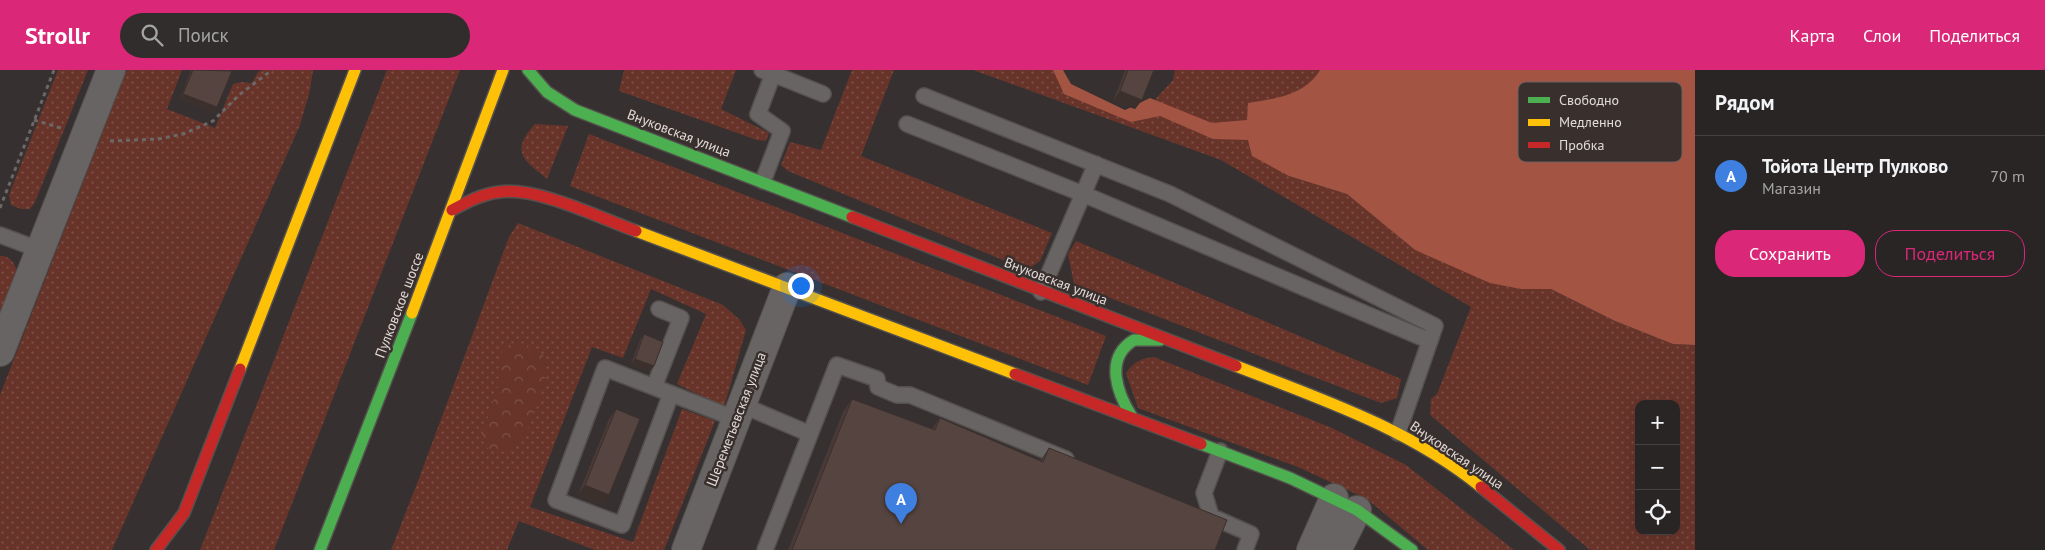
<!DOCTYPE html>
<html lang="ru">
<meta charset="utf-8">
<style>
:root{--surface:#282524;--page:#302d2c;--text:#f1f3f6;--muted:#a5a5a6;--line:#444241;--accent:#db2777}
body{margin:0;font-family:"PT Sans",sans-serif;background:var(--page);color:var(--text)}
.controls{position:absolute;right:15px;bottom:15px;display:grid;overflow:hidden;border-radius:10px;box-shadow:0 5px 20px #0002}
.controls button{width:45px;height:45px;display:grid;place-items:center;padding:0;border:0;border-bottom:1px solid var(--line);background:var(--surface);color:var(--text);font:25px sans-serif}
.you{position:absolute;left:800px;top:215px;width:18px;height:18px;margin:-12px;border:4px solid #fff;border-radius:50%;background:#1a73e8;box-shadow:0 0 0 8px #1a73e833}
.badge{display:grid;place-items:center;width:32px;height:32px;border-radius:50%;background:var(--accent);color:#fff;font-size:16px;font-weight:700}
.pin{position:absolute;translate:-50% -41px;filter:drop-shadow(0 1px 2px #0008)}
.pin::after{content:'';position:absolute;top:26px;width:18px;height:15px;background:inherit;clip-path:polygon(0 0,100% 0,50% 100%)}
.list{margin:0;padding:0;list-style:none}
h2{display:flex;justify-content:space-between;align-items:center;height:65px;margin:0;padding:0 20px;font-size:21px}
h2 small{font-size:16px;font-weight:400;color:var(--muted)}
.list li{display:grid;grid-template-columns:32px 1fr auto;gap:15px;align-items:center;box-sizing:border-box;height:80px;padding:0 20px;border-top:1px solid var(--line)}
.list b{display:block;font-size:19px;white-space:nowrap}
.list p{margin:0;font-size:16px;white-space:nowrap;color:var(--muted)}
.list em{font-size:16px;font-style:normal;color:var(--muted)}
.actions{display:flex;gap:10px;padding:15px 20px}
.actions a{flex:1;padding:11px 0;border:1px solid var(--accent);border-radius:20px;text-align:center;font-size:18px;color:var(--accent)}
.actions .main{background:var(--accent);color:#fff}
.icon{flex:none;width:28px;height:28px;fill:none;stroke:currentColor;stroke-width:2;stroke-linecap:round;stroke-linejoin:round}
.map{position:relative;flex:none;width:1695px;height:480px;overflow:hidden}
header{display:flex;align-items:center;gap:30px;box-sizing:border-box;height:70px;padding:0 25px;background:var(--accent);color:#fff}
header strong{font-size:24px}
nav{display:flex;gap:28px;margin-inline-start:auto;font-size:18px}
.search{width:350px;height:45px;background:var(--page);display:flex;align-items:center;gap:12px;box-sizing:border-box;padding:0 18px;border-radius:28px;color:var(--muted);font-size:19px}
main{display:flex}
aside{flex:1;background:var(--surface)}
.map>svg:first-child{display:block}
</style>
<header>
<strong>Strollr</strong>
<div class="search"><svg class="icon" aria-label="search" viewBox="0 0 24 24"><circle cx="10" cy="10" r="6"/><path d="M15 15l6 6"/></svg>Поиск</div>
<nav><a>Карта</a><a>Слои</a><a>Поделиться</a></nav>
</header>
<main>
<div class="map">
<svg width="1695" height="480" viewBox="0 0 1695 480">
<defs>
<pattern id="grass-dots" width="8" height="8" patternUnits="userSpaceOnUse" patternTransform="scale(1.25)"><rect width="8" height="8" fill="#68342a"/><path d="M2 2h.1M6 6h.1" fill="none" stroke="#7d5148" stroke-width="1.8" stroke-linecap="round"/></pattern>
<pattern id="forest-crowns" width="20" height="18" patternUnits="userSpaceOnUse" patternTransform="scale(1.25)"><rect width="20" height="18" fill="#68342a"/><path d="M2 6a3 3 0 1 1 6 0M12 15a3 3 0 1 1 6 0" fill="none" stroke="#7d5148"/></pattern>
</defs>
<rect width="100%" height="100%" fill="#363130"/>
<path fill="url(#grass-dots)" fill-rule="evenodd" d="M 58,0 L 88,0 L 35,132 L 30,139 L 21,139 L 11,135 L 9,125 Z
M 127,0 L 182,0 L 167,39 L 215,58 L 233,14 L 241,12 L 252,13 L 258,2 L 262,0 L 313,0 L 310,20 L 300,55 L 112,480 L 0,480 L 0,325 Z
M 387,0 L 460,0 L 274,480 L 200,480 Z
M 624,0 L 736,0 L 721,39 L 769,63 L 766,71 L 757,70 L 619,21 Z
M 852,0 L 894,0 L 861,86 L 1052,163 L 1040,191 L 1027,200 L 788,101 L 781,95 L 790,72 L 821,80 Z
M 973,0 L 1058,0 L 1067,19 L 1125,45 L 1150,35 L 1173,10 L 1175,0 L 1320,0 C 1304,26 1276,28 1249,33 L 1289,106 L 1347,124 L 1415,180 L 1521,219 L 1551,219 L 1615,251 L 1673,274 L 1695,275 L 1695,480 L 1590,480 L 1430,345 L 1431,329 L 1437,324 L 1471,237 L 1221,90 ZM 1639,334 L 1676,334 L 1676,461 L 1639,461 Z
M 535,54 L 568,56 L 547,109 C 523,89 510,82 535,54 Z
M 589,64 L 1106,266 L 1088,315 L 570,116 Z
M 518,153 L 723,235 L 739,249 L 746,260 L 724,337 L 677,314 L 706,244 L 651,219 L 623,288 L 592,277 L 530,437 L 633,472 L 682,339 L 715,351 L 664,480 L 595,480 L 519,451 L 507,480 L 391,480 L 418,411 L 509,167 Z
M 1076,171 L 1401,309 L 1397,328 L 1381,333 L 1074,214 L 1068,184 Z
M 0,186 C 12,186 14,194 18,203 L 0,248 Z
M 1154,287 L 1332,358 L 1406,395 L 1514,480 L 1428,480 L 1367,429 L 1298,397 L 1138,338 L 1126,303 C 1134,292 1141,288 1154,287 Z"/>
<path fill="url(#forest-crowns)" d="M 519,272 C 528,276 540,279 545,288 C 552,302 531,359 520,371 C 516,376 510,379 505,382 L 487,378 L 481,368 L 498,316 L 499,288 L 503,280 L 510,274 Z"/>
<path fill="#a45442" d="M 1053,0 L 1063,0 L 1071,14 L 1125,40 L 1150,28 L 1212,53 L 1247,50 L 1248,33 C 1276,28 1304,26 1320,0 L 1695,0 L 1695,275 L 1673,274 L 1615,251 L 1551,219 L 1521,219 L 1490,213 L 1415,180 L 1347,124 L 1289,106 L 1252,86 L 1248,70 L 1213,69 L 1160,46 L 1131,52 L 1064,24 Z"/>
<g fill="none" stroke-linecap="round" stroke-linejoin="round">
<g stroke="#54504e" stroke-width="18">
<path id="lane" d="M 762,0 L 773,4 L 758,44 L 782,61 L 763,111
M 773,4 L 823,24
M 924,26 L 1170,124 L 1435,256 L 1398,363
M 907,54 L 1083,124 L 1430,271
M 0,165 L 40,180
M 1041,222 L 1096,94
M 654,317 L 681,248 L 659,239
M 671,324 L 622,455 L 556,430 L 605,298 L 736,349
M 742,335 L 810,364
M 1208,445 L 1251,464 L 1245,480
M 1211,446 L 1204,423 L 1220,381
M 765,480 L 837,295 L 877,309 L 878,317 L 897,325 L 910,325 L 1066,389"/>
</g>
<g stroke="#54504e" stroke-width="30">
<path id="street" d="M 0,282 L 111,0
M 686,480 L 787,217
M 1311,480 L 1334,428
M 1337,480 L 1357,440"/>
</g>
<g stroke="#54504e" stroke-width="14">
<path id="fast" d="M 528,0 L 547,22 L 575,40 L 852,147
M 1132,347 C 1117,323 1104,288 1134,270 L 1160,270
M 1201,374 L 1290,408 L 1357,440 L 1412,480
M 320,480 L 412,243"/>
</g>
<g stroke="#54504e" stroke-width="14">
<path id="slow" d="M 636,161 L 1015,304
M 412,243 L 503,0
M 1236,296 C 1321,329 1410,359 1481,417
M 240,299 L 355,0"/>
</g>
<g stroke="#54504e" stroke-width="14">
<path id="jam" d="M 452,140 C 467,132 482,124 499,122 C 536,116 600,148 636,161
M 852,147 L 1236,296
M 1015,304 L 1201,374
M 1481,417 L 1559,480
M 156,480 L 184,443 L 240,299"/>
</g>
<path stroke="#6c6867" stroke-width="3" stroke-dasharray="4 4" stroke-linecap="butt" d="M 34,50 L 61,58
M 110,71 L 158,69 L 183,64 L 213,51 L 239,25 L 272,0
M 0,138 L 54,0"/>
<use href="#lane" stroke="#676463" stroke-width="15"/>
<use href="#street" stroke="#676463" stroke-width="28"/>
<use href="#fast" stroke="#4caf50" stroke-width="11"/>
<use href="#slow" stroke="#ffc107" stroke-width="11"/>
<use href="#jam" stroke="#c62828" stroke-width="11"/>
</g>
<path fill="#493a37" d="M 191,0 L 230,0 L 214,42 L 180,29 Z
M 1125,0 L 1154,0 L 1142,30 L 1135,39 L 1113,31 Z
M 644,264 L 650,301 L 631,294 L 640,270 Z
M 852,329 L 932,359 L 940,348 L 1040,391 L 1049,378 L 1215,480 L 788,480 L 843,342 Z
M 616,339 L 602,435 L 578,425 L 609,349 Z"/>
<path fill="#3c302d" d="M 1120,21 L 1142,30 L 1135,39 L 1113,31 Z
M 183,24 L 217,37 L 214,42 L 180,29 Z
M 635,289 L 654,296 L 650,301 L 631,294 Z
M 585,415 L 609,425 L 602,435 L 578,425 Z"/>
<path fill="#554440" stroke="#3c302d" d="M 193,0 L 232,1 L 217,37 L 183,24 Z
M 1128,0 L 1154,0 L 1142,30 L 1120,21 Z
M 644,264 L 663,272 L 654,296 L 635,289 Z
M 852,329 L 935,360 L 940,348 L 1043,392 L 1049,378 L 1227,450 L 1215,480 L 792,480 Z
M 616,339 L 640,349 L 609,425 L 585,415 Z"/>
<g text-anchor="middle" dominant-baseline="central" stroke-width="5" stroke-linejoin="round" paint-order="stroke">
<g font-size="14" fill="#e0dad8" stroke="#392f2d">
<text transform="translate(679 63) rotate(21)">Внуковская улица</text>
<text transform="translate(1056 211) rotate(21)">Внуковская улица</text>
<text transform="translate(399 235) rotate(-69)">Пулковское шоссе</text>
<text transform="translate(736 349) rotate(-69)">Шереметьевская улица</text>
<text transform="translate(1457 385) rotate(34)">Внуковская улица</text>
</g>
</g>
<rect x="1518" y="12" width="164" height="80" rx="8" fill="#392f2d" stroke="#6b6260" stroke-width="1"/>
<rect x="1528" y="27" width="22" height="6" fill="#4caf50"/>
<rect x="1528" y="49" width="22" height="7" fill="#ffc107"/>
<rect x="1528" y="72" width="22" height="6" fill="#c62828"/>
<g font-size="14" fill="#e0dad8">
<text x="1559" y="35">Свободно</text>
<text x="1559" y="57">Медленно</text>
<text x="1559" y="80">Пробка</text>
</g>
</svg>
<div class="controls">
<button>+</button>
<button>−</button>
<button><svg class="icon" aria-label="locate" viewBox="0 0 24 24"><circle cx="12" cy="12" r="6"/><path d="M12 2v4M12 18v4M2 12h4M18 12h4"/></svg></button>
</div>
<div class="you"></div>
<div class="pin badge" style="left:901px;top:454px;background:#3f7fe0">A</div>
</div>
<aside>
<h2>Рядом<small></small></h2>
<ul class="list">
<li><span class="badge" style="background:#3f7fe0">A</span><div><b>Тойота Центр Пулково</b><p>Магазин</p></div><em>70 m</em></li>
</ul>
<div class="actions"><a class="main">Сохранить</a><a>Поделиться</a></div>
</aside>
</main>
